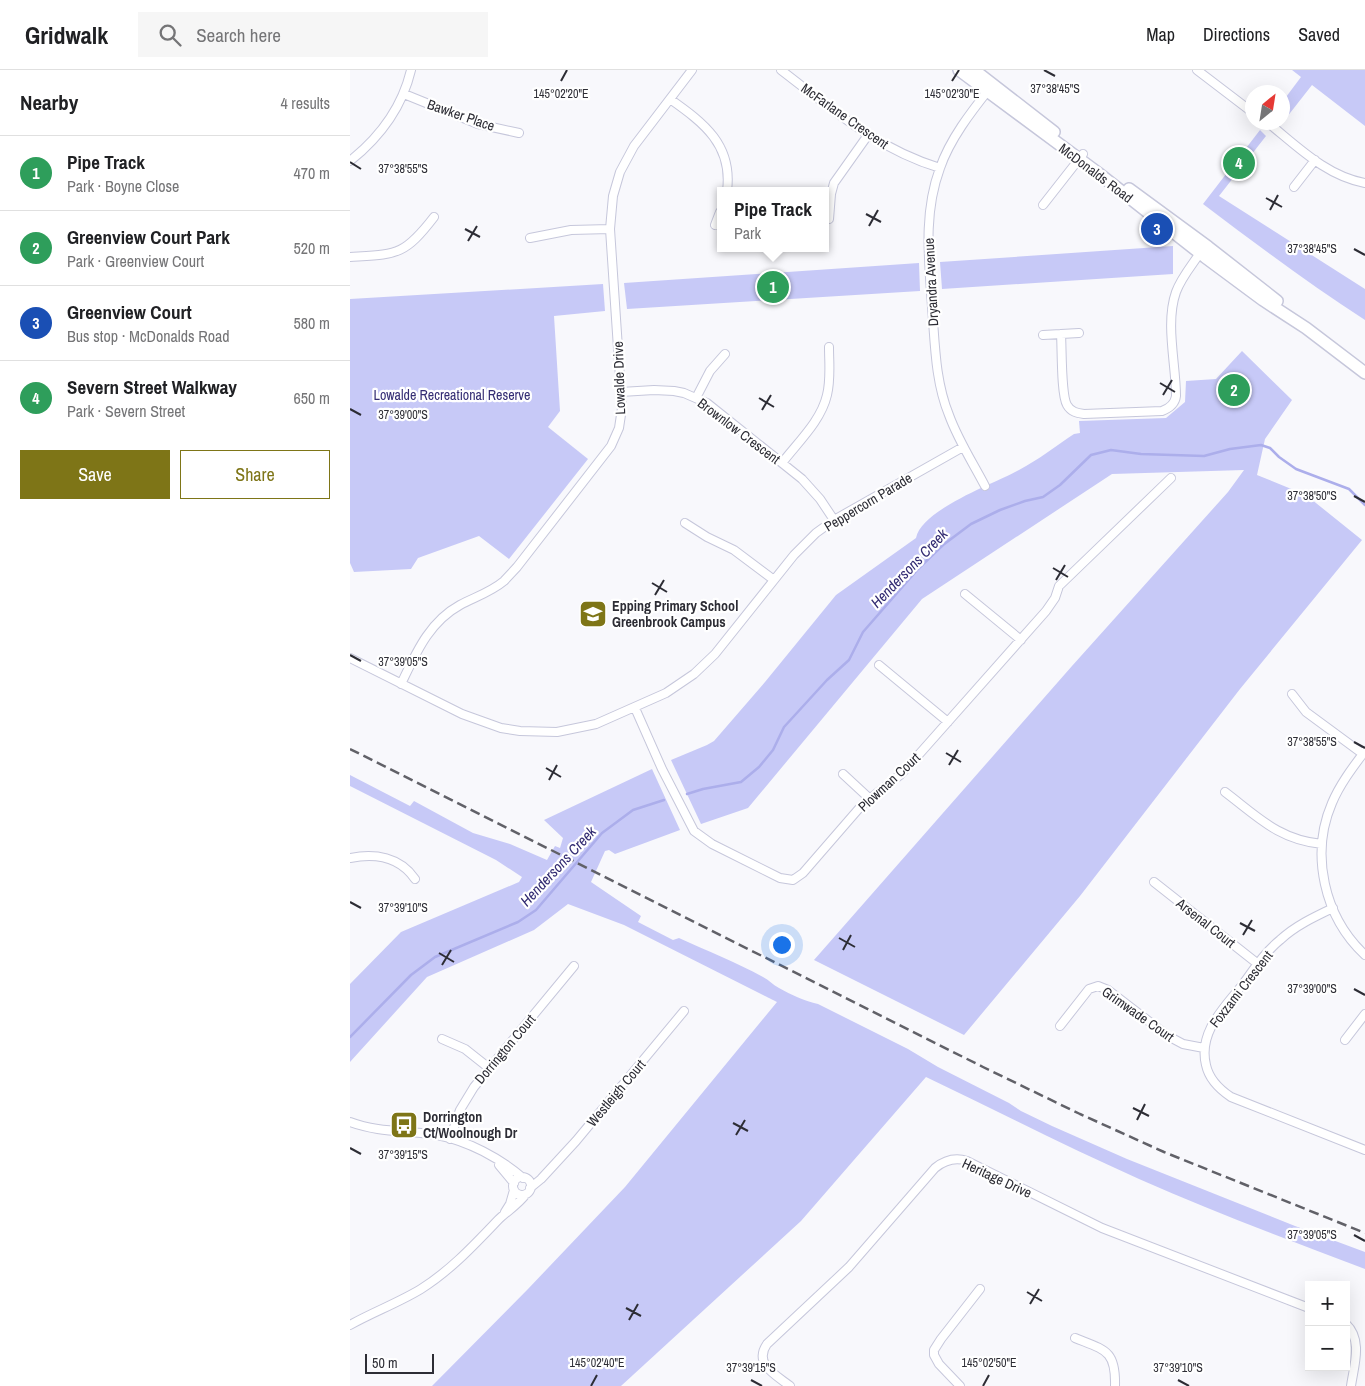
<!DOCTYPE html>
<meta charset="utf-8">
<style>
:root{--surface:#fff;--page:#f6f6f6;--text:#202124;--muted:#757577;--line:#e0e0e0;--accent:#7e7517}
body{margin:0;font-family:"Archivo Narrow",sans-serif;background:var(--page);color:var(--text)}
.controls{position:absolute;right:15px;bottom:15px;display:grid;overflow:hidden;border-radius:0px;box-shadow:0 5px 20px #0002}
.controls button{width:45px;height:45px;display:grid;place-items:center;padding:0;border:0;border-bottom:1px solid var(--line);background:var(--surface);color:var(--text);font:25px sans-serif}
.compass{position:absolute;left:895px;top:15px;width:45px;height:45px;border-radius:50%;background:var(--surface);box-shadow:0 5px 20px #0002;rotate:30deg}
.scale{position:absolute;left:15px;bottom:12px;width:69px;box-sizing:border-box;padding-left:5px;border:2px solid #2d2d35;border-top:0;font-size:14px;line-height:18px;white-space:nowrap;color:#2d2d35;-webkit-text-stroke:4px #fff;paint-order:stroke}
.you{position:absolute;left:431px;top:874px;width:18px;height:18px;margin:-12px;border:4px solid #fff;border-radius:50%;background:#1a73e8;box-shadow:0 0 0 8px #1a73e833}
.badge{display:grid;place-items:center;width:32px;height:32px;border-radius:50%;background:var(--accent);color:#fff;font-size:16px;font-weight:700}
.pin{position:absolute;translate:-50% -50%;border:2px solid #fff;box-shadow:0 1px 5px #0006}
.popup{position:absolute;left:367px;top:117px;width:112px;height:65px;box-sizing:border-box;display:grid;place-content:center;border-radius:0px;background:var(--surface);filter:drop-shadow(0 1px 4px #0005);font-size:16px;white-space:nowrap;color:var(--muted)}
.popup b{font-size:19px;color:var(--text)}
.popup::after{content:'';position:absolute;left:50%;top:100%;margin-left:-10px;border:10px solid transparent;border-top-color:var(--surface)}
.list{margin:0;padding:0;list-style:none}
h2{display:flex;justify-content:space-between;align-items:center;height:65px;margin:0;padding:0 20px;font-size:21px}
h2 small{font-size:16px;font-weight:400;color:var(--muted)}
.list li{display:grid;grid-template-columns:32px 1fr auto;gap:15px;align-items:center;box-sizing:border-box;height:75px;padding:0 20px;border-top:1px solid var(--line)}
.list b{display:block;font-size:19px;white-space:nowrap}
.list p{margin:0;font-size:16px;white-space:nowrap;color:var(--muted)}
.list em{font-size:16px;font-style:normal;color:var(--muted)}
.actions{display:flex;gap:10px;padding:15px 20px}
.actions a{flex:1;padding:11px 0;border:1px solid var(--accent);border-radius:0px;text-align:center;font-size:18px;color:var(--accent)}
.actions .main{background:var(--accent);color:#fff}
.icon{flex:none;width:28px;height:28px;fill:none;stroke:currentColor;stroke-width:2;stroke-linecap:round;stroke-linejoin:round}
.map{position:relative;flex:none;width:1015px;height:1316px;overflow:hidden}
header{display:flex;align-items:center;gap:30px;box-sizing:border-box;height:70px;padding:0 25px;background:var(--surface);border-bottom:1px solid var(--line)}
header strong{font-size:24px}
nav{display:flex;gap:28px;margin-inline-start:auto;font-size:18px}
.search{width:350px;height:45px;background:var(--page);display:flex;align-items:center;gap:12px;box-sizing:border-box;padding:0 18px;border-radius:0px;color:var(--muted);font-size:19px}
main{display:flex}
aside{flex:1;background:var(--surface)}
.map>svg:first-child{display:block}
</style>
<header>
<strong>Gridwalk</strong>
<div class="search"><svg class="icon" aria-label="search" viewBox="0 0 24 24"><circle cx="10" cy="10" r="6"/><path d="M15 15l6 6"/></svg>Search here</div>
<nav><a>Map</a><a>Directions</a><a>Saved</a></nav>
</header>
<main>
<aside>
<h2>Nearby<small>4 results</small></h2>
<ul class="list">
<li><span class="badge" style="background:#2e9e5b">1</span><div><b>Pipe Track</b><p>Park · Boyne Close</p></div><em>470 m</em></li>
<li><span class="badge" style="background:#2e9e5b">2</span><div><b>Greenview Court Park</b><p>Park · Greenview Court</p></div><em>520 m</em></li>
<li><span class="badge" style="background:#1a4fb4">3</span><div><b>Greenview Court</b><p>Bus stop · McDonalds Road</p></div><em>580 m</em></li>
<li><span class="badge" style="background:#2e9e5b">4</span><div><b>Severn Street Walkway</b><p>Park · Severn Street</p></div><em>650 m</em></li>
</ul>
<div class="actions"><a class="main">Save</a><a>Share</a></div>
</aside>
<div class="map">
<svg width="1015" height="1316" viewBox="0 0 1015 1316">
<rect width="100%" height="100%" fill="#f8f8fc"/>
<path fill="#c7c9f7" d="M 942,0 L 1015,0 L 1015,56 L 962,15 L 933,52 L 933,31 L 951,7 Z
M 910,60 L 916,66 L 869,126 L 1015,219 L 1015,250 C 959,214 906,174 853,134 Z
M 823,176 L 823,204 L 592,219 L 590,192 Z
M 569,193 L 570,221 L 277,239 L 274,213 Z
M 253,214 L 255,241 L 204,246 L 210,341 L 198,357 L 238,389 L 159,489 L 129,466 L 68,488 L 61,499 L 4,502 L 0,493 L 0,229 Z
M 892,281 L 942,330 L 915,369 L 907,405 L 956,425 L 1012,470 L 890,619 L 730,826 L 614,965 L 464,890 L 722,596 L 878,422 L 894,400 L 762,404 L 572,529 L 398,738 L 351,754 L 321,690 L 357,675 L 364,671 L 415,612 L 486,525 L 566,468 C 572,439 644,414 669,400 C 688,390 706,376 724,364 L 730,363 L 729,351 L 816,348 L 835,332 L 836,311 L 866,309 Z
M 302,699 L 330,760 L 265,784 L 259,780 L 255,781 L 241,812 L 291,846 L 288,852 L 323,870 L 329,868 C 357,881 386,892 413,907 C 419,910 423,915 429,918 C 441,925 455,931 468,934 L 558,979 L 588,997 L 659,1033 L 671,1041 L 702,1056 L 777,1089 L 945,1156 L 1015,1182 L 1015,1199 C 939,1170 863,1142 789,1109 C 717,1077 647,1041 576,1007 L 451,1151 L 271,1316 L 82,1316 L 178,1219 L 275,1117 L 427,932 L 274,855 L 218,834 L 184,860 L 77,907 L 0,992 L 0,914 L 51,862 L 169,812 L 172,807 L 146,790 L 0,716 L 0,705 L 60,736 L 64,731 L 123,763 L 160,774 L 197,790 L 205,776 L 210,778 L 213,768 L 194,750 Z"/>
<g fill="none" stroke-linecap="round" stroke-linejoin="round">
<path stroke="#acaeeb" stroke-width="2.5" d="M 337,724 L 353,719 L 391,712 L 409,697 L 423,680 L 434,657 L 477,610 L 499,590 L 513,562 L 568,499 L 593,475 L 621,454 L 650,440 L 675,431 L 693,427 L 710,415 L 741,385 L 761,380 L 791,384 L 854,386 L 880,379 L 911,375 L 920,378 L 929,387 L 946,399 L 999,419 L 1015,435
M 0,967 L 61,905 L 85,887 L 168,852 L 186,840 L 252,763 L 283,740 L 314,730"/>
<g stroke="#c6c7db" stroke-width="10">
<path id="street" d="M 431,0 C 482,39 527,79 590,98
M 847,0 L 902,42
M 54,24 L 128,54 L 169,63
M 320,29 C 354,53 383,75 377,121
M 917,52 C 947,76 976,106 1015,113
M 0,91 C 30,67 52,38 61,0
M 944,117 L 965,90
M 693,135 L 733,84
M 479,149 L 481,124 L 484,113 L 518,65
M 365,155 L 370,142
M 180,168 L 221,160 L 260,159
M 0,187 C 47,184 54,186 84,147
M 711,264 C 712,279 711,325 717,335 C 721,342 727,343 734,344 L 812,341 C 820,338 825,334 826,326 C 826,294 815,253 826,222 C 831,208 842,195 850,183 L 853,181
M 693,265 L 729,263
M 271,322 L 304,320 L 324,321 L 334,323 L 357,333 L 452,409 L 470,429 L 484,450
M 346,328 L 360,301 L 375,284
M 432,393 C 448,372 471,351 477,325 C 481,309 479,293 479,277
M 635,416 C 623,393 608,370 599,345 C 585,311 585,273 582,237 C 579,190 573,144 590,98 C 600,69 621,42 640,18
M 335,453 L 357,467 L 384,480 L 424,510
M 615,524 L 671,570
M 0,588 L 112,644 L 151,658 L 170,661 L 207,662 L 246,654 L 316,623 L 344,604 L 365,584 L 444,485 L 466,463 L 484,450 L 613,377
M 529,595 L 598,652
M 51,614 C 66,583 79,552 110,535 C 125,527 141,522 154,511 L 167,497 L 261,376 L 269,358 L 272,338 L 260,159 L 263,126 L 270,102 L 284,76 L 342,0
M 942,624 L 956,642 L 1013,684
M 285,638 L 312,699 L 344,761 L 362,774 L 430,808 L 443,810 L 453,803 L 512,735 L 550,705 L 564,690 L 696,541 L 705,528 L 709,516 L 821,408
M 1015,681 C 1003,697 990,714 982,733 C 960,784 974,847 1015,885
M 493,704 L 520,729
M 875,722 C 908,747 929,770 972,774
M 0,788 C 25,783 50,787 65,809
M 804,812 L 908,894
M 983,838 C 964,847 945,856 930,870 C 915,882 904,899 893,914 C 874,938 848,962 856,995 C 859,1009 869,1019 881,1027 L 1015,1080
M 710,956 L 739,919 L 748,916 L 758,920 L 818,966 L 833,974 L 854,978
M 92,969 L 115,979 L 139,998
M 995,970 L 1015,944
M 0,1052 C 29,1063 58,1060 87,1065 C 118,1071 150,1088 173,1108
M 100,1069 L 110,1040 L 124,1017 L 224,896
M 149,1095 L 164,1113
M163 1116a9 9 0 1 1 18 0a9 9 0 1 1-18 0Z
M 180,1118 L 191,1109 L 226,1071 L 334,941
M 155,1142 L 160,1134 L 164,1120
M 996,1254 C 1013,1270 1004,1295 1001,1316
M 0,1255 C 23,1242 48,1233 71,1219 C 101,1200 124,1175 148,1150 C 157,1141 168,1135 176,1124
M 725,1268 C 755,1280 766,1280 765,1316
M 440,1316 C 426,1305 403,1294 417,1274 L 499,1197 L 585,1098 C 595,1090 605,1087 617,1091 L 752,1158 L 959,1238
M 610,1316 L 589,1294 L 584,1285 L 584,1280 L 591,1269 L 630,1219"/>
</g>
<g stroke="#c6c7db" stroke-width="14">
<path id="primary" d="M 609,0 L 748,103 L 855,187 L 913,230 L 956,258 L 1015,303
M 624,0 L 704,62
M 779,119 L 858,177 L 927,231"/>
</g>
<use href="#street" stroke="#fff" stroke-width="8"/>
<use href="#primary" stroke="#fff" stroke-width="11"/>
<path stroke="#616168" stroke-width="2.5" stroke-dasharray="10 5" stroke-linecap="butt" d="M 0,679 L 633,997 L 730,1044 L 814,1082 L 1015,1163"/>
</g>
<path fill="none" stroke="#2d2d35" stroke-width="2" d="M 694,0 L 705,6M 211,11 L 217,0M 602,11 L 609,0M 0,92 L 11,99M 916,128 L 932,137M 920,140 L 928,125M 516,144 L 531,152M 519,156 L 528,140M 115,159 L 130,167M 118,171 L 127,156M 1004,179 L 1015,185M 810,313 L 825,322M 813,325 L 822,310M 409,328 L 424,337M 0,339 L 11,345M 412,340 L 421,325M 1004,426 L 1015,432M 703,498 L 718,507M 706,510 L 715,495M 302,513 L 317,522M 305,525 L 314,510M 0,585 L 11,591M 1004,672 L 1015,678M 596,683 L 611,692M 599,695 L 608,680M 196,698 L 211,707M 199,710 L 207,695M 0,832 L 11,838M 890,853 L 905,861M 893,865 L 902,850M 489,868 L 505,877M 493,880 L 501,865M 89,883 L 104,892M 92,895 L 101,880M 1004,919 L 1015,925M 783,1038 L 799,1046M 787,1050 L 795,1034M 383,1053 L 398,1061M 386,1065 L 395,1050M 0,1078 L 11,1084M 1004,1165 L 1015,1171M 677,1222 L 692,1231M 680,1234 L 689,1219M 276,1238 L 291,1246M 279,1250 L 288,1234M 401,1310 L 412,1316M 828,1310 L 839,1316M 241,1316 L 247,1305M 633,1316 L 639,1305"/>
<defs>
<g id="school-square" transform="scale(1.4375)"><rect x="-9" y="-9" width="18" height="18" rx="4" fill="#7e7517" stroke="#fff"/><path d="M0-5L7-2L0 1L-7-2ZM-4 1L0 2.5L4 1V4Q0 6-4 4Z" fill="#fff"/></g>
<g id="bus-square" transform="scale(1.4375)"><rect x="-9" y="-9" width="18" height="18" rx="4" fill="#7e7517" stroke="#fff"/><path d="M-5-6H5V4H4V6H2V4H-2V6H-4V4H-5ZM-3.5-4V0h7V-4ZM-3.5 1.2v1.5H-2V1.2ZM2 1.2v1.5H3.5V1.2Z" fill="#fff"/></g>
</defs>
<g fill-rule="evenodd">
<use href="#school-square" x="243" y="544"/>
<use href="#bus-square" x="54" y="1055"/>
</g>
<g text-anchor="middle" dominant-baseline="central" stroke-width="4.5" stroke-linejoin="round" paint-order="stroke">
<g font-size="14" fill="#2d2d35" stroke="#fff">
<text transform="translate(111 45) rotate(19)">Bawker Place</text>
<text transform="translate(495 46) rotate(35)">McFarlane Crescent</text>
<text transform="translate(746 103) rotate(37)">McDonalds Road</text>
<text transform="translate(581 212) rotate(-93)">Dryandra Avenue</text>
<text transform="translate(269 308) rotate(-92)">Lowalde Drive</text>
<text transform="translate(389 361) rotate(37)">Brownlow Crescent</text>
<text transform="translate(518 432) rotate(-31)">Peppercorn Parade</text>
<text transform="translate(539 712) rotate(-43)">Plowman Court</text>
<text transform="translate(856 853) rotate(38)">Arsenal Court</text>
<text transform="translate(891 919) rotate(-52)">Foxzami Crescent</text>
<text transform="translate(788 944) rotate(35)">Grimwade Court</text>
<text transform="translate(155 979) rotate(-50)">Dorrington Court</text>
<text transform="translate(266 1023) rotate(-50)">Westleigh Court</text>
<text transform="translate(647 1108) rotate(25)">Heritage Drive</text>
</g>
<g font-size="14" fill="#342d74" stroke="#fff">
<text x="102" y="325">Lowalde Recreational Reserve</text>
</g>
<g font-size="14" font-weight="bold" fill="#2d2d35" stroke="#fff" text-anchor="start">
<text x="262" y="536">Epping Primary School<tspan x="262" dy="16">Greenbrook Campus</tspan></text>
<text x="73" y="1047">Dorrington<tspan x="73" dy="16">Ct/Woolnough Dr</tspan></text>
</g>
<g font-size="15" font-style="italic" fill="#322b72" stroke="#fff">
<text transform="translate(559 498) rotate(-46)">Hendersons Creek</text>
<text transform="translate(208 796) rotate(-47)">Hendersons Creek</text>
</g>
</g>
<g font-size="12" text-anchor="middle" fill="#2d2d35" stroke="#fff" stroke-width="4.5" stroke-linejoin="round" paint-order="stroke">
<text x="705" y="23">37°38'45"S</text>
<text x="211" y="28">145°02'20"E</text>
<text x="602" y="28">145°02'30"E</text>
<text x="53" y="103">37°38'55"S</text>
<text x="962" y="183">37°38'45"S</text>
<text x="53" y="349">37°39'00"S</text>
<text x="962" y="430">37°38'50"S</text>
<text x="53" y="596">37°39'05"S</text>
<text x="962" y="676">37°38'55"S</text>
<text x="53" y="842">37°39'10"S</text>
<text x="962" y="923">37°39'00"S</text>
<text x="53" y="1089">37°39'15"S</text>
<text x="962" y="1169">37°39'05"S</text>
<text x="247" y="1297">145°02'40"E</text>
<text x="639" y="1297">145°02'50"E</text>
<text x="401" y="1302">37°39'15"S</text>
<text x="828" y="1302">37°39'10"S</text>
</g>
</svg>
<div class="controls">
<button>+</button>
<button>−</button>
</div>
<svg class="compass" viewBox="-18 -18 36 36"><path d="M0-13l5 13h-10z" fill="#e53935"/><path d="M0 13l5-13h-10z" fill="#757577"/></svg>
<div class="scale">50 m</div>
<div class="you"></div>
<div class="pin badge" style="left:423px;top:217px;background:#2e9e5b">1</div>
<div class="popup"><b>Pipe Track</b>Park</div>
<div class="pin badge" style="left:884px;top:320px;background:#2e9e5b">2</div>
<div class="pin badge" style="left:807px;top:159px;background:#1a4fb4">3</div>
<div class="pin badge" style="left:889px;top:93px;background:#2e9e5b">4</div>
</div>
</main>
